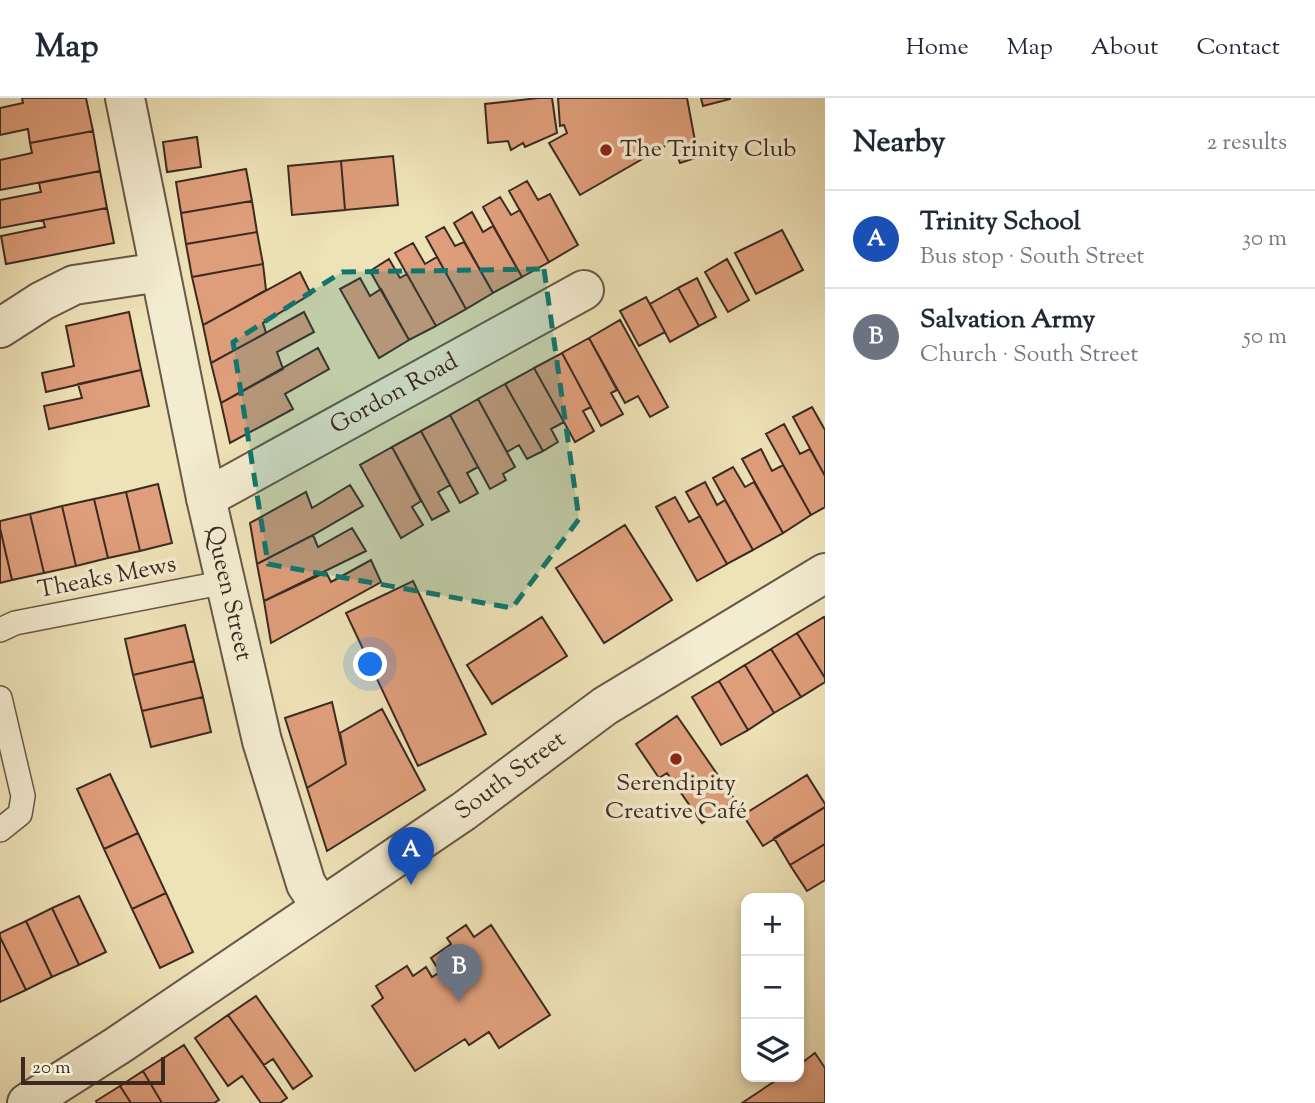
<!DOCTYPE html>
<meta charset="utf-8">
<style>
:root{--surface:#fff;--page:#f2f2f3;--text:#1f2937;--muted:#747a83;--line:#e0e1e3;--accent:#8f2418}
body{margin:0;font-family:"Sorts Mill Goudy",serif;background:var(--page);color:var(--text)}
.controls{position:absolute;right:21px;bottom:21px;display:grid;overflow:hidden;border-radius:14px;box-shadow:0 4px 10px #0003}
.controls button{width:63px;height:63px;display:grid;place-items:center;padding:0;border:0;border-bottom:2px solid var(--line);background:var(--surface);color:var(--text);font:35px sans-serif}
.scale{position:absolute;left:21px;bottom:18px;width:144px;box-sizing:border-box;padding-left:7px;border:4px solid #3c2a22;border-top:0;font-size:19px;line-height:24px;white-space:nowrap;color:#3c2a22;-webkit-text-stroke:5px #f4ecd0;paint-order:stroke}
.you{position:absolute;left:371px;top:567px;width:24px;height:24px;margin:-18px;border:5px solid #fff;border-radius:50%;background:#1a73e8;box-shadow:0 0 0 10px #1a73e833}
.badge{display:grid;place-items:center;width:46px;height:46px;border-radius:50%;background:var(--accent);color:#fff;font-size:23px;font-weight:700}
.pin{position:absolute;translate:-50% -58px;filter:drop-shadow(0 2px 4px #0008)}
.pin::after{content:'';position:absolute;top:37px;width:24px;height:21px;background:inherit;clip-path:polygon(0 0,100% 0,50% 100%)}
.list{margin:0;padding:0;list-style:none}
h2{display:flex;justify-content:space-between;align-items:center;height:91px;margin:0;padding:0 28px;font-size:30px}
h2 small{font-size:23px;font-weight:400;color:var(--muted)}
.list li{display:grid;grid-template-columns:46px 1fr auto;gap:21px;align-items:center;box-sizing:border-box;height:98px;padding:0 28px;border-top:2px solid var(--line)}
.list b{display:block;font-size:26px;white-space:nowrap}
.list p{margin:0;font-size:23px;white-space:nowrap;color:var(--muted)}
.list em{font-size:23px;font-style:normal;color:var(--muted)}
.icon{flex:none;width:38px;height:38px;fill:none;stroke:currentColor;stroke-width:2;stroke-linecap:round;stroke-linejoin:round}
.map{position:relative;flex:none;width:825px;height:1005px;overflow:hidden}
header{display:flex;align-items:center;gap:42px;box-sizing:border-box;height:98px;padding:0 35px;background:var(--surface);border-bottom:2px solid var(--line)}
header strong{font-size:33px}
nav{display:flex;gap:38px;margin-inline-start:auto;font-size:24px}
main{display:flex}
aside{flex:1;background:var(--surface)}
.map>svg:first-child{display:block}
</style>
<header>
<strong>Map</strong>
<nav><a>Home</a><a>Map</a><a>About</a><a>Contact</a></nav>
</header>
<main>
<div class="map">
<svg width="825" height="1005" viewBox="0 0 825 1005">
<rect width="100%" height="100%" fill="#eee2b7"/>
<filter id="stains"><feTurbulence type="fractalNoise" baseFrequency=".00286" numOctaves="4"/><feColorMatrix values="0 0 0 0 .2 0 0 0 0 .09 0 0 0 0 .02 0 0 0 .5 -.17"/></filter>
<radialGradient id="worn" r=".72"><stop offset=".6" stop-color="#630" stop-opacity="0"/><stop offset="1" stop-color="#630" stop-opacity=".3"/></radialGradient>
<path fill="#df9e7b" stroke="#3c2a22" stroke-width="2" d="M 22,0 L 86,0 L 93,33 L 30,45 L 28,31 L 0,37 L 0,10 L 23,5 Z
M 538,0 L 552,0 L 557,35 L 525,49 L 523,45 L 511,52 L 508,43 L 488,45 L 485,6 Z
M 558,0 L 687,0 L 698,59 L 680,65 L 672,44 L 580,97 L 549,45 L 567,35 L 564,27 L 560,28 Z
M 701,0 L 730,0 L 730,1 L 703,8 Z
M 93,33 L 100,73 L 0,92 L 0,62 L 32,55 L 30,45 Z
M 197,39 L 201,69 L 167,74 L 163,44 Z
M 393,58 L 398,107 L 345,112 L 341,63 Z
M 341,63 L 345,112 L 292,117 L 288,68 Z
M 246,71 L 252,103 L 181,115 L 176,84 Z
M 100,73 L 107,110 L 0,130 L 0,102 L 41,94 L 39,85 Z
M 527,83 L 538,102 L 550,96 L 578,147 L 549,164 L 509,93 Z
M 500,99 L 511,117 L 520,112 L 549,164 L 522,179 L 483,109 Z
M 252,103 L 257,134 L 186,146 L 181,115 Z
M 107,110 L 114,145 L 6,166 L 1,138 L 45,129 L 43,122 Z
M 472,114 L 483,134 L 493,128 L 522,179 L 493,195 L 454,125 Z
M 444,129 L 455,148 L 464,144 L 493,195 L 466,211 L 426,139 Z
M 782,132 L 803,172 L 756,196 L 735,155 Z
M 257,134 L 263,166 L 192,179 L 186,146 Z
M 413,145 L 425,166 L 437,159 L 466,211 L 436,228 L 395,155 Z
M 389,161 L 400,180 L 407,176 L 436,228 L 409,242 L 370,173 Z
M 727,161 L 749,202 L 728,214 L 705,174 Z
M 263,166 L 266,192 L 203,227 L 192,179 Z
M 300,174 L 311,196 L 263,225 L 266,235 L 211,265 L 203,227 Z
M 360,180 L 370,198 L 381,191 L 409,242 L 379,260 L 340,191 Z
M 697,180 L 716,219 L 699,228 L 678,190 Z
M 678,190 L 699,228 L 670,244 L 650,206 Z
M 646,199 L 665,234 L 639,248 L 620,213 Z
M 129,214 L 141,272 L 46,294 L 42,275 L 74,268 L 66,228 Z
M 304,214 L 314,234 L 277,254 L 283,271 L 221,305 L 211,265 Z
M 620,222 L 668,309 L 650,319 L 638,298 L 625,305 L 589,240 Z
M 589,240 L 617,292 L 611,295 L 623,316 L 601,328 L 562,255 Z
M 318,250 L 329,271 L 285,296 L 293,311 L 230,345 L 221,305 Z
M 562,255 L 591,309 L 583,313 L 594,333 L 575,344 L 534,270 Z
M 534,270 L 564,324 L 551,331 L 558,344 L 543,353 L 505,286 Z
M 141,272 L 149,308 L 49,331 L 44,308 L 82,300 L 78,286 Z
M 505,286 L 543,353 L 527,361 L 519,347 L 507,354 L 478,301 Z
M 478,301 L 515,369 L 503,376 L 506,382 L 490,391 L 450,317 Z
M 812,309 L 825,332 L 825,378 L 793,319 Z
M 450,317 L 478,369 L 467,375 L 478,395 L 460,405 L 421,333 Z
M 784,326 L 800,356 L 810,351 L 825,378 L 825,409 L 811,417 L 766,336 Z
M 421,333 L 450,387 L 438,394 L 449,413 L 432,422 L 392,349 Z
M 392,349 L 421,403 L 412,409 L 423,427 L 401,440 L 360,367 Z
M 761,351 L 772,373 L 783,367 L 811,417 L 783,435 L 742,361 Z
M 733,369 L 745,389 L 754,384 L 783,435 L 753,452 L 713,380 Z
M 705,384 L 717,407 L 725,402 L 753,452 L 727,466 L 686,394 Z
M 158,386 L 172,445 L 140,453 L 126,394 Z
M 350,387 L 363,408 L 313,437 L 257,466 L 250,425 L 306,394 L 312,410 Z
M 126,394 L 140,453 L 108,460 L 94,401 Z
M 675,399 L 689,424 L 700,418 L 727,466 L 697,483 L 656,409 Z
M 94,401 L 108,460 L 76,468 L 62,408 Z
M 62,408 L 76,468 L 44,475 L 30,416 Z
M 30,416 L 44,475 L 12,482 L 0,430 L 0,423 Z
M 625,427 L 672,502 L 604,545 L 556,470 Z
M 0,430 L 12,482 L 0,485 Z
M 352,430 L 366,453 L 264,503 L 257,466 L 313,437 L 318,449 Z
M 371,462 L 381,484 L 271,545 L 264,503 L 326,474 L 331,484 Z
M 413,483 L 486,636 L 418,668 L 346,515 Z
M 542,519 L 567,558 L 492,606 L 467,567 Z
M 824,519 L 825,521 L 825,580 L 797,535 Z
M 185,527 L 194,563 L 133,577 L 125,541 Z
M 797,535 L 825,580 L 825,584 L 801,599 L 771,551 Z
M 771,551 L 801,599 L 774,615 L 745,567 Z
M 194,563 L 203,599 L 142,613 L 133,577 Z
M 745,567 L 774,615 L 748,632 L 719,583 Z
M 719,583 L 748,632 L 721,647 L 692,599 Z
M 203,599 L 211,634 L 151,649 L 142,613 Z
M 332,604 L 346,666 L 307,690 L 285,620 Z
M 382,611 L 425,692 L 327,753 L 307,690 L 346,666 L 340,635 Z
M 677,618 L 735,702 L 702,725 L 667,675 L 659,680 L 636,646 Z
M 110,676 L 138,735 L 104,751 L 77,691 Z
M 807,677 L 825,706 L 825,709 L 763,748 L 743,717 Z
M 825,709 L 825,746 L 790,767 L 774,740 Z
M 138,735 L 166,795 L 132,811 L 104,751 Z
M 825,746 L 825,782 L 807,793 L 790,767 Z
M 166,795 L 193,854 L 160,870 L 132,811 Z
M 79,798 L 106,854 L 79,867 L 52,810 Z
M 52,810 L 79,867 L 52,879 L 26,823 Z
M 26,823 L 52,879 L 26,892 L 0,839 L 0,835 Z
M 466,827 L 474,839 L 491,827 L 550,917 L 499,950 L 489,934 L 469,947 L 465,941 L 415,973 L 372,908 L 383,900 L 376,888 L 407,868 L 413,878 L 426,869 L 432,879 L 440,874 L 431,860 L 451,846 L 447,840 Z
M 0,839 L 26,892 L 0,904 Z
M 256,898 L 312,978 L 293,991 L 273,961 L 264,967 L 228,917 Z
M 228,917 L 287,1000 L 280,1005 L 261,1005 L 242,978 L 228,988 L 195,940 Z
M 184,947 L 219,1002 L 214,1005 L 162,1005 L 143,973 Z
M 815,955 L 825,970 L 825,1005 L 742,1005 L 781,979 L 799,979 L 799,967 Z
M 143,973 L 162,1005 L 131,1005 L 120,988 Z
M 120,988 L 131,1005 L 97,1005 L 96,1003 Z"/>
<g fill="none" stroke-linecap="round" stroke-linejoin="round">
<g stroke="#685847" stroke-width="26">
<path id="lane" d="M 0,532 L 15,525 L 226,484
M 0,600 L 23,698 L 20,716 L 0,732"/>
</g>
<g stroke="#685847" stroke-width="42">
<g id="street">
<path id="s1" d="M 125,0 L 206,400 L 262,643 L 306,786 L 321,809"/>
<path d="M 0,230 L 42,203 L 74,187 L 160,174"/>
<path id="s2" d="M 206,400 L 584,192"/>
<path id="s3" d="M 27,1005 L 117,948 L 464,713 L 605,608 L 825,475"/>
</g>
</g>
<use href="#lane" stroke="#f4ecd0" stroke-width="23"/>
<use href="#street" stroke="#f4ecd0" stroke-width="38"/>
</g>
<path fill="#0f766e" fill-opacity="0.2" stroke="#0f766e" stroke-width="5" stroke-dasharray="14 9" stroke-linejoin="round" d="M 544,171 L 579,421 L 512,510 L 268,466 L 233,244 L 342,174 Z"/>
<g fill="#8f2418" stroke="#f4ecd0" stroke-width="2.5">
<circle cx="606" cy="52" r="7"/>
<circle cx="676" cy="661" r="7"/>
</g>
<g text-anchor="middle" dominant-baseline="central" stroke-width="7" stroke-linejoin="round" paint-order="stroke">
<g font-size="24" fill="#3c2a22" stroke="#f4ecd0" text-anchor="start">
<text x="620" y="52">The Trinity Club</text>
<text x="676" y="686" text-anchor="middle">Serendipity<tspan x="676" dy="28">Creative Café</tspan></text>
</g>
<g font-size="24" fill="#3c2a22" stroke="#f4ecd0">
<text stroke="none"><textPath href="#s2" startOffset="215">Gordon Road</textPath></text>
<text transform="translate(107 480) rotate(-11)">Theaks Mews</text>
<text stroke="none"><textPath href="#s1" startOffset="506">Queen Street</textPath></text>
<text stroke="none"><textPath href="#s3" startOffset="584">South Street</textPath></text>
</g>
</g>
<rect width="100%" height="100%" filter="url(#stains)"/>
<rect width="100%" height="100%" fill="url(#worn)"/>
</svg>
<div class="controls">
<button>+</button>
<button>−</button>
<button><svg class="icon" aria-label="layers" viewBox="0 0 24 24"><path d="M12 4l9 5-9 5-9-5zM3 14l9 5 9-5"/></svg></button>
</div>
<div class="scale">20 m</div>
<div class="you"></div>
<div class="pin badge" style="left:411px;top:787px;background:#1a4fb4">A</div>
<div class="pin badge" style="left:459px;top:904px;background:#6b7280">B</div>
</div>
<aside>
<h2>Nearby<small>2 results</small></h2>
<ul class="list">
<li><span class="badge" style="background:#1a4fb4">A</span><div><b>Trinity School</b><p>Bus stop · South Street</p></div><em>30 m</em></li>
<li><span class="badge" style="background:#6b7280">B</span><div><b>Salvation Army</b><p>Church · South Street</p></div><em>50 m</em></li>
</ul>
</aside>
</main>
